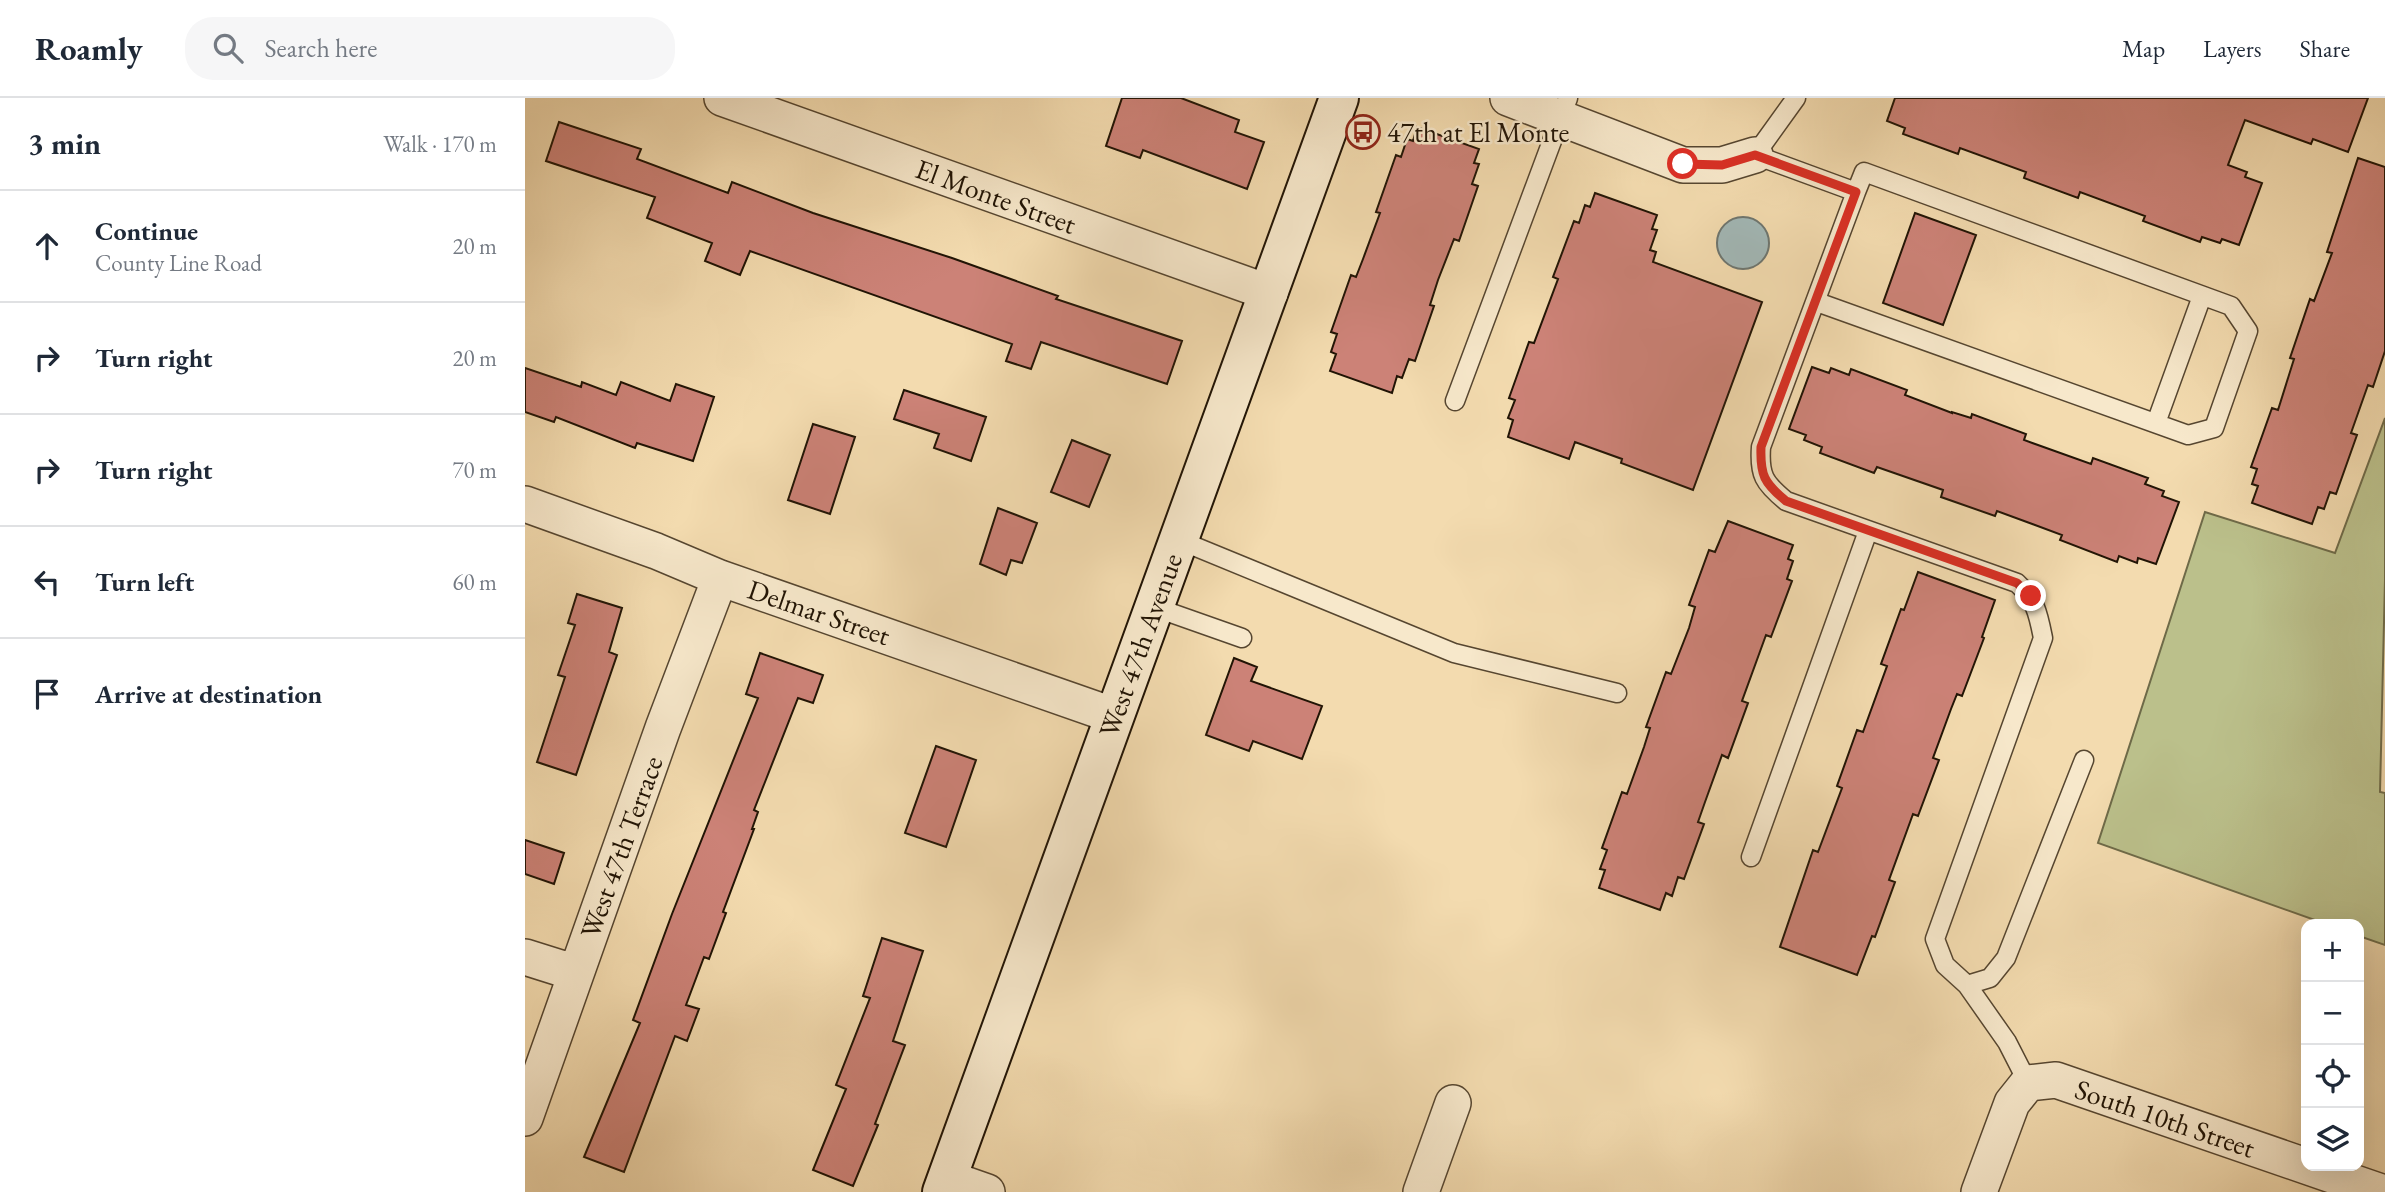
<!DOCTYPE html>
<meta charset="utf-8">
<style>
:root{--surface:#fff;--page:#f6f6f7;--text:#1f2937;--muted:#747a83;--line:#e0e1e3}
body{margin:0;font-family:"EB Garamond",serif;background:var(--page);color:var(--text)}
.controls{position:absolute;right:21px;bottom:21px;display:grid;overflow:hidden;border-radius:14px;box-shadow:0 7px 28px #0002}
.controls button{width:63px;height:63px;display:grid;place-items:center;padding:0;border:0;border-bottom:2px solid var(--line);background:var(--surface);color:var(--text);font:35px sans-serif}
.stop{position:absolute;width:21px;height:21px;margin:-16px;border:5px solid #d93025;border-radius:50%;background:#fff}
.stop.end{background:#d93025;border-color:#fff;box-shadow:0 2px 7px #0008}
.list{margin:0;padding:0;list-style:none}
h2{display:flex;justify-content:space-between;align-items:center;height:91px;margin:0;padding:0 28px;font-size:30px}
h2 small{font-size:23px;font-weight:400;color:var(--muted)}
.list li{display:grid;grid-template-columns:46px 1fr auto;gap:21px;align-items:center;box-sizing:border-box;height:112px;padding:0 28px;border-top:2px solid var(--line)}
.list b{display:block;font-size:26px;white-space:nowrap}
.list p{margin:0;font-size:23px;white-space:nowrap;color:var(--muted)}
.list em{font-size:23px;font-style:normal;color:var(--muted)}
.icon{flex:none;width:38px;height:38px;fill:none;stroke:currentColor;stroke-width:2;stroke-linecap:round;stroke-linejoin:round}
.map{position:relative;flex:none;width:1860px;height:1094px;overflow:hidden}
header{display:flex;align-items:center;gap:42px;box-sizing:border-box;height:98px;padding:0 35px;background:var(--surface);border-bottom:2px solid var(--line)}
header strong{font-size:33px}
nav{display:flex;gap:38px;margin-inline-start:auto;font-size:24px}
.search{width:490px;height:63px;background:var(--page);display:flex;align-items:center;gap:18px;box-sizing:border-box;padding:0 24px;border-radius:28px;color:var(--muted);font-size:26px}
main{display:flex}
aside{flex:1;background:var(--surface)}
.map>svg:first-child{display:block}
</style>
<header>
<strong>Roamly</strong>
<div class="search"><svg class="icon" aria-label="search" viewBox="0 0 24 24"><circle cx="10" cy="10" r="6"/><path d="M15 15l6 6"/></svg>Search here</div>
<nav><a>Map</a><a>Layers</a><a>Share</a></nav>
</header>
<main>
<aside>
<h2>3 min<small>Walk · 170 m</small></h2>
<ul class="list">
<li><svg class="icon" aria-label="ahead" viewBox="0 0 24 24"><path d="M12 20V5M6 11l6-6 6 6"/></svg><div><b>Continue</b><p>County Line Road</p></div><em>20 m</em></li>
<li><svg class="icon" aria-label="right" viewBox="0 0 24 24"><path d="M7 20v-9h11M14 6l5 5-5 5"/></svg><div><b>Turn right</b></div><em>20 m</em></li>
<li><svg class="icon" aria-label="right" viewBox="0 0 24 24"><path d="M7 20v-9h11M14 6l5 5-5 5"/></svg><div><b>Turn right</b></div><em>70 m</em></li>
<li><svg class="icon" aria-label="left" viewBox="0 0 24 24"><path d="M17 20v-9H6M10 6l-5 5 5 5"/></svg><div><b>Turn left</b></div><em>60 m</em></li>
<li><svg class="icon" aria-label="arrive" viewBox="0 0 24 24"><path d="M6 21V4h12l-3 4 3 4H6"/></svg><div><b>Arrive at destination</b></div></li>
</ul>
</aside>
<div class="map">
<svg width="1860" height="1094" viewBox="0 0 1860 1094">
<rect width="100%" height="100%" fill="#f3dbaf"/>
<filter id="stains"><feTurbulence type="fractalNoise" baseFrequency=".00286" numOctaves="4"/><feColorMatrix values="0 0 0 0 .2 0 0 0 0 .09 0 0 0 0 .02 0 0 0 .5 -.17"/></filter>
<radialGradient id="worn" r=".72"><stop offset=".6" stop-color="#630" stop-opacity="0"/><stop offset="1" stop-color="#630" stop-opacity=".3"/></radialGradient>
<path fill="#bbc08b" stroke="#6e6a48" stroke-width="2" d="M 1860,320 L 1860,482 L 1855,694 L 1860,695 L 1860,847 L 1834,838 L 1834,826 L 1801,826 L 1573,745 L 1680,414 L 1810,455 Z"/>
<path fill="#a2b8b7" stroke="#6e7670" stroke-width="2" d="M1192 145a26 26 0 1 1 52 0a26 26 0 1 1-52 0Z"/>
<path fill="#cc8277" stroke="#211405" stroke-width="2" d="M 597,0 L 656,0 L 714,22 L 710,34 L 739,44 L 722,91 L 618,52 L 615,60 L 581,48 Z
M 1370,0 L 1843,0 L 1823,54 L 1788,41 L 1786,46 L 1720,22 L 1703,67 L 1722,74 L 1720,79 L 1737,85 L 1714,147 L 1697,141 L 1695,145 L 1677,139 L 1675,144 L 1618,123 L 1620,118 L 1555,94 L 1553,100 L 1499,80 L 1501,74 L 1435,50 L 1433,56 L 1378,36 L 1380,30 L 1362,23 Z
M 34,24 L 116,51 L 112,61 L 203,95 L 207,84 L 288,115 L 427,160 L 533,198 L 531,201 L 657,243 L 642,286 L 516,244 L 506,271 L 481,263 L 487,246 L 225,153 L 215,177 L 180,163 L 187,145 L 122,120 L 130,99 L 21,63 Z
M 892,29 L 954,51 L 949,65 L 954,66 L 947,86 L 953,88 L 934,143 L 929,141 L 913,182 L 905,207 L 909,208 L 890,263 L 884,261 L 877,280 L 872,278 L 867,295 L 805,273 L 811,256 L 806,254 L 812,236 L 806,234 L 826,177 L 831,179 L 838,161 L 855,115 L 851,114 L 871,57 L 876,59 L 882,41 L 888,43 Z
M 1833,60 L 1860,69 L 1860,253 L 1848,289 L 1843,287 L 1826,335 L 1832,337 L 1811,396 L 1805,394 L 1799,411 L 1793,409 L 1787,426 L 1727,405 L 1733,388 L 1727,386 L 1732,371 L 1726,369 L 1747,310 L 1753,312 L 1769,261 L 1765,260 L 1785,201 L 1789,203 L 1807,155 L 1802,154 Z
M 1070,95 L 1132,117 L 1127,131 L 1132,132 L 1125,152 L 1131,154 L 1128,164 L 1237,204 L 1168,392 L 1096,365 L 1097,361 L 1050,344 L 1044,361 L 983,339 L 988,322 L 983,320 L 990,302 L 984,300 L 1004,244 L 1009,245 L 1033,181 L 1028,179 L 1049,123 L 1054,125 L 1060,107 L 1065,109 Z
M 1390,115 L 1451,137 L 1418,227 L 1358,205 Z
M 1287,269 L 1304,275 L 1306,270 L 1324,277 L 1326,271 L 1382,292 L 1380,297 L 1427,315 L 1427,314 L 1446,320 L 1447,316 L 1501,336 L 1499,342 L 1566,366 L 1568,360 L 1623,380 L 1620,386 L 1639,393 L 1637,398 L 1654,404 L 1631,466 L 1613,460 L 1612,465 L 1594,458 L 1592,464 L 1535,442 L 1537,437 L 1472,413 L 1470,418 L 1416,399 L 1418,392 L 1352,369 L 1349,375 L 1295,355 L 1297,349 L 1279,342 L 1281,337 L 1264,331 Z
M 0,270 L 56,289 L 57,284 L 91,297 L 96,284 L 145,303 L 151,286 L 189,299 L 168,363 L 112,345 L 110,350 L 31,319 L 29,324 L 0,314 Z
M 379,292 L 461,319 L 446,363 L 409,350 L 414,336 L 369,321 Z
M 288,326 L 330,339 L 305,416 L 263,402 Z
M 547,342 L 585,357 L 564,409 L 526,394 Z
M 473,410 L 512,425 L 497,465 L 486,462 L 481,477 L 455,466 Z
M 1203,423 L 1268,447 L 1263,461 L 1268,463 L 1262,481 L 1267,483 L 1246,539 L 1241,537 L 1217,603 L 1223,605 L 1203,660 L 1197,657 L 1180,704 L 1173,724 L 1179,726 L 1159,781 L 1153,779 L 1147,798 L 1141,795 L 1135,812 L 1074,790 L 1080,772 L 1075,771 L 1082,752 L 1077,750 L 1097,694 L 1102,696 L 1119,649 L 1125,630 L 1121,629 L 1141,574 L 1146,576 L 1164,530 L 1170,509 L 1164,507 L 1184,452 L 1190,454 Z
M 1393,474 L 1470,502 L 1457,539 L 1459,540 L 1437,598 L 1432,596 L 1426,611 L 1408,660 L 1414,662 L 1393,718 L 1388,716 L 1364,782 L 1370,784 L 1350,839 L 1347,838 L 1332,877 L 1255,849 L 1288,752 L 1293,754 L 1317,690 L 1312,688 L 1332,632 L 1338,634 L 1362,568 L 1356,566 L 1376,511 L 1379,512 Z
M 52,496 L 97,510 L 84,554 L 92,557 L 51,677 L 12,664 L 40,579 L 33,577 L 50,527 L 43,525 Z
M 235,555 L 298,577 L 288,605 L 273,600 L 229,712 L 233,714 L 227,731 L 229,731 L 198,814 L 201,815 L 184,861 L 179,859 L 161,907 L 174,911 L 162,943 L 150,938 L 99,1074 L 59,1059 L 115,925 L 108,922 L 147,816 L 233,600 L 221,596 Z
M 709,560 L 732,569 L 726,583 L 797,608 L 777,661 L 728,643 L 724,653 L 681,637 Z
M 411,648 L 451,662 L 421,749 L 380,735 Z
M 0,742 L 39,755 L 29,786 L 0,776 Z
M 357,840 L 398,853 L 368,943 L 380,947 L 350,1026 L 353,1027 L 328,1088 L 288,1072 L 321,991 L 311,987 L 345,900 L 338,898 Z"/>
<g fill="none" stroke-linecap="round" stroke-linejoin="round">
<g stroke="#564630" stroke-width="21">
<path id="lane" d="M 1271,0 L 1230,57 L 1331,94 L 1236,349 C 1234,377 1239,385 1261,403 L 1492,485 C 1511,503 1513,515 1518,540 L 1410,841 L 1420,867 L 1442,887 L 1465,880 L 1481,860 L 1559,662
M 1292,204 L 1663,337 L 1689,330 L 1723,233 L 1706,208 L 1339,74 L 1331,94
M 930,303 L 1043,0
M 1631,325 L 1677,198
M 654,442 L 929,555 L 1092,595
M 629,509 L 717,540
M 1226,759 L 1343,433
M 1442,887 L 1482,944 L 1503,985"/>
</g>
<g stroke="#564630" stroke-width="38">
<path id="street" d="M 197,0 L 745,195
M 983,0 L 1158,67 L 1197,67 L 1230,57
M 0,406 L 131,453 L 195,480 L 590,618
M 0,859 L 51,875
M 0,1020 L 138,630 L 195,480
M 422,1080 L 462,1094
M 896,1094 L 928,1005
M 1454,1094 L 1487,1005 L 1503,985 L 1531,982 L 1856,1094"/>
</g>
<g stroke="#211405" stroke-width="42">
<path id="secondary" d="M 417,1094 L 814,0"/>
</g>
<use href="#lane" stroke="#f7e8cb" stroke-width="18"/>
<use href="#street" stroke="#f7e8cb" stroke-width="35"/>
<use href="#secondary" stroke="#f7e8cb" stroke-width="38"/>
</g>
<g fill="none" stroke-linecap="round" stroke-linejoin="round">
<path stroke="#d93025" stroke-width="9" d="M 1158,66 L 1197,67 L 1230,57 L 1331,94 L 1236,349 C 1235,377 1239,385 1261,403 L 1492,485 L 1506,498"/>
</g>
<defs>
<g id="bus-ring" transform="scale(1.75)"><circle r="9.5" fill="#f7e8cb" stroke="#8f2418" stroke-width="1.5"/><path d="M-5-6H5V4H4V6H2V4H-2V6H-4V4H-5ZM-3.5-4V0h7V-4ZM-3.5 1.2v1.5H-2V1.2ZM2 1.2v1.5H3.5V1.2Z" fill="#8f2418"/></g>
</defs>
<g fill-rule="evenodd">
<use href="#bus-ring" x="838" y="34"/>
</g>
<g text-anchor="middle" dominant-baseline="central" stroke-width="5" stroke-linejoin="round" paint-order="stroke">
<g font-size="28" fill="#211405" stroke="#f7e8cb" text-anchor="start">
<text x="862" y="34">47th at El Monte</text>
</g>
<g font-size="28" fill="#211405" stroke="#f7e8cb">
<text transform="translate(471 98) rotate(20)">El Monte Street</text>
<text transform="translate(294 514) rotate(19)">Delmar Street</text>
<text transform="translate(615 547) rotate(-70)">West 47th Avenue</text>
<text transform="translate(96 749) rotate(-70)">West 47th Terrace</text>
<text transform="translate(1640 1020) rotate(19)">South 10th Street</text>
</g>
</g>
<rect width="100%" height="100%" filter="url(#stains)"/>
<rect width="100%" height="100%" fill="url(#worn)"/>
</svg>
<div class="controls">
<button>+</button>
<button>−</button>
<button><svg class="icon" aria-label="locate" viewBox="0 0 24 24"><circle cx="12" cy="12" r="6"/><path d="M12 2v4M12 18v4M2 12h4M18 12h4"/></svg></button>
<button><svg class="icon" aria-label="layers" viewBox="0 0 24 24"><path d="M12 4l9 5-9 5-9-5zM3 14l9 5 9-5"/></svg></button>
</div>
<div class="stop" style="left:1158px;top:66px"></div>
<div class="stop end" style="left:1506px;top:498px"></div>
</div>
</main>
